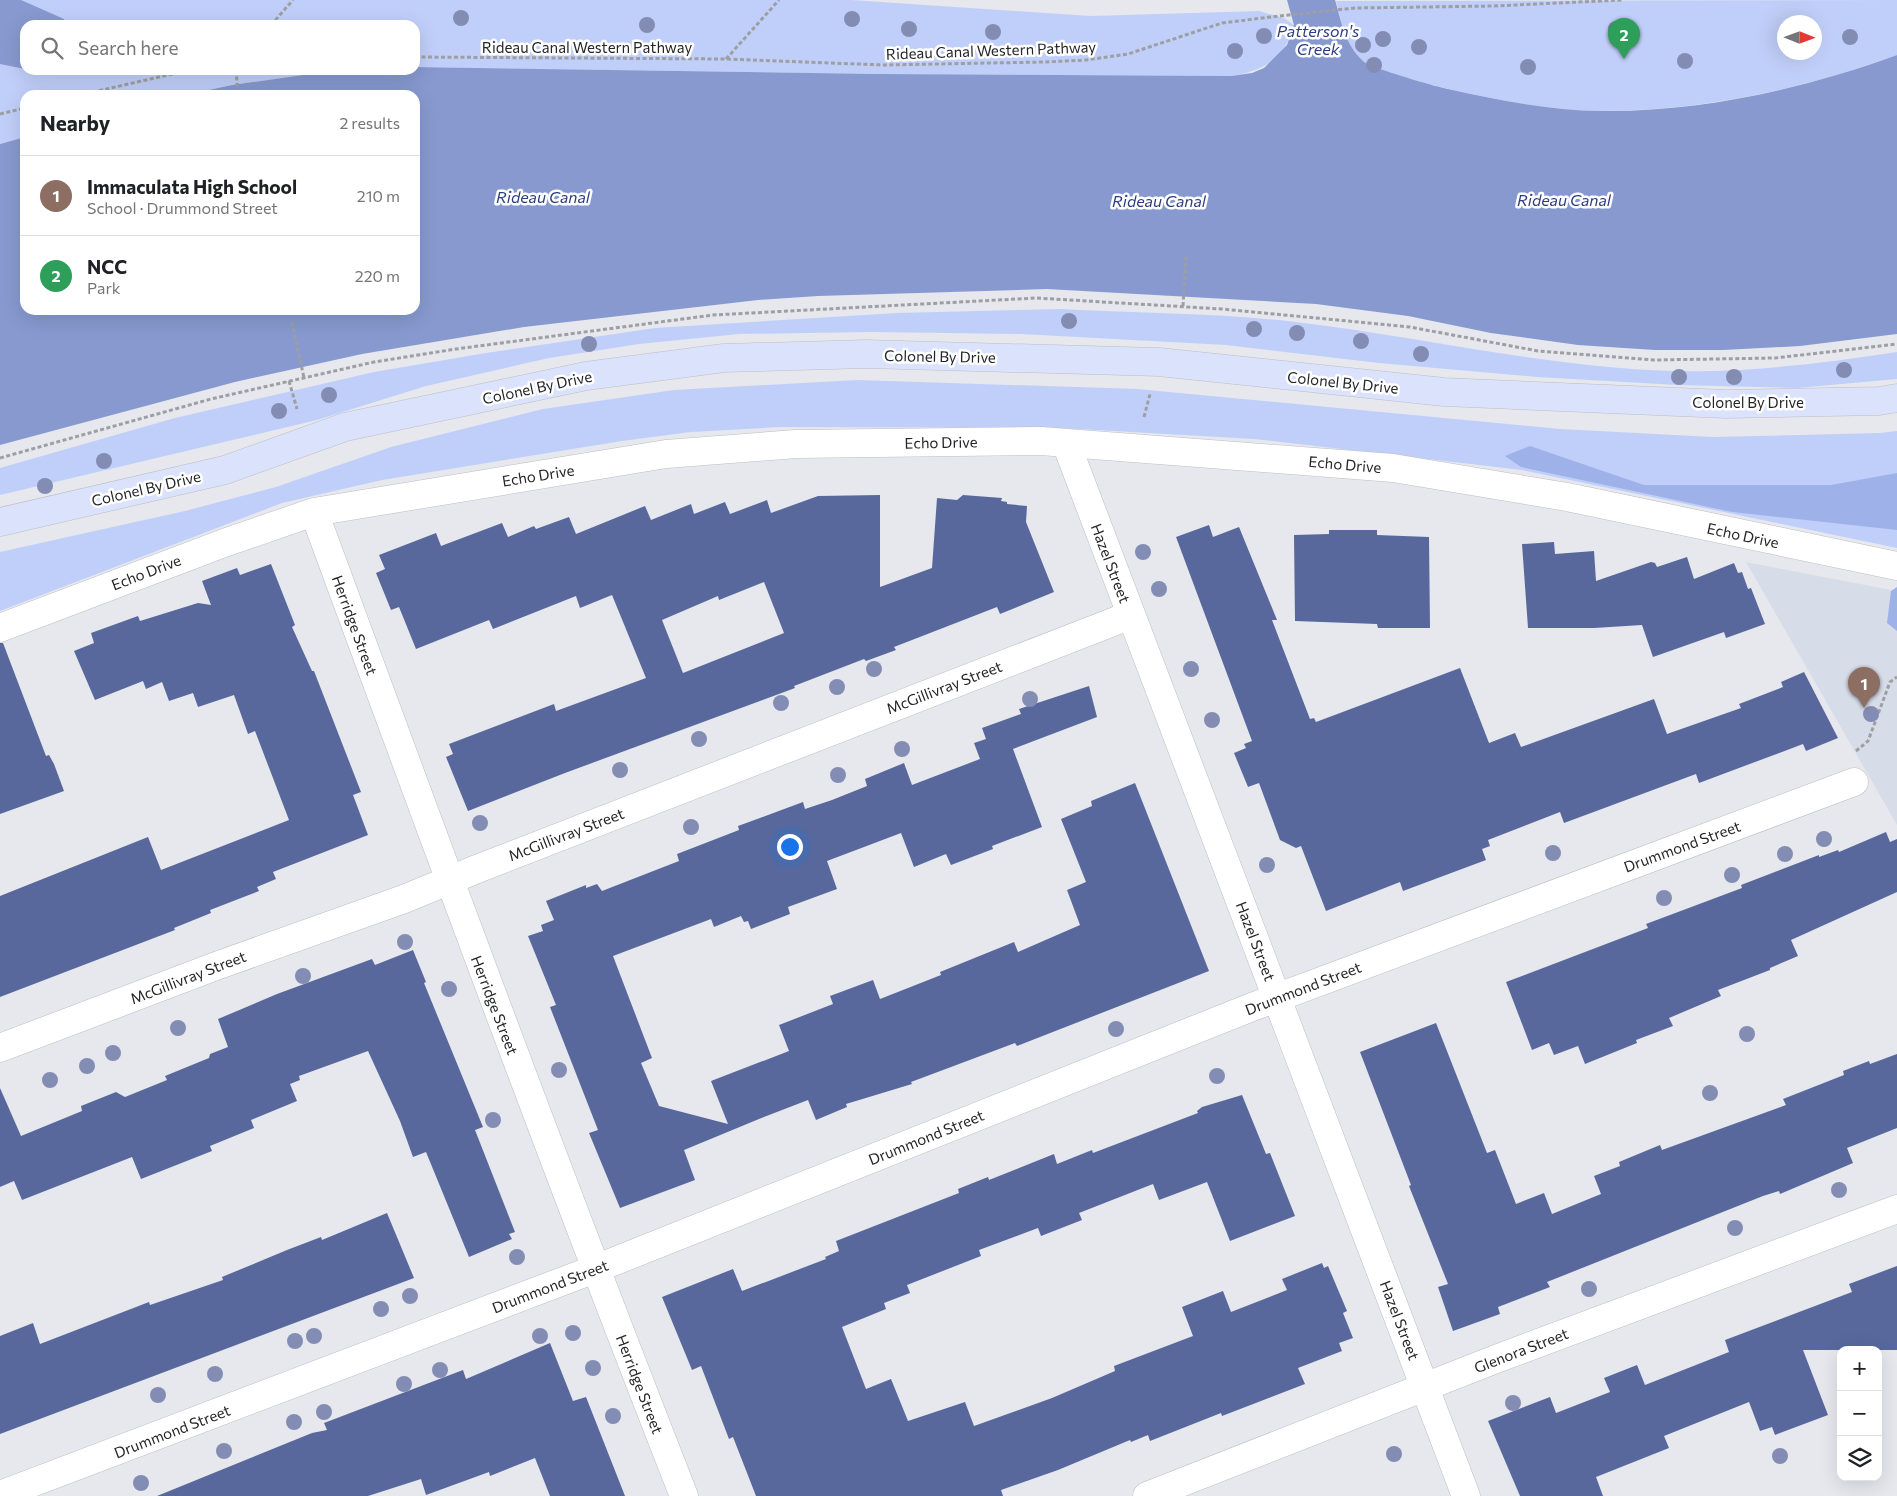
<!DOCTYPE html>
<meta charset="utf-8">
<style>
:root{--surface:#fff;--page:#f6f6f6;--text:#202124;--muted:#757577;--line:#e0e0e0;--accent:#ea580c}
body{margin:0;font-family:Commissioner,sans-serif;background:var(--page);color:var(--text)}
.controls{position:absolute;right:15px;bottom:15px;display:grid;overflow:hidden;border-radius:10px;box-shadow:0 5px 20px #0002}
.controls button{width:45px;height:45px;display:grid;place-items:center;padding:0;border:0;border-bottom:1px solid var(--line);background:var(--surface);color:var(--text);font:25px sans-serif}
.compass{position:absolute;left:1777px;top:15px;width:45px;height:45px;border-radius:50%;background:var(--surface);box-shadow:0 5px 20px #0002;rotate:91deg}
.you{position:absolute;left:789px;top:846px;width:18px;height:18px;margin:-12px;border:4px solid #fff;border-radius:50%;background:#1a73e8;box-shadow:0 0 0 8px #1a73e833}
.badge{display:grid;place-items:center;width:32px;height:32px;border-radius:50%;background:var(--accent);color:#fff;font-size:16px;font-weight:700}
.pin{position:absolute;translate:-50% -41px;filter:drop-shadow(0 1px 2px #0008)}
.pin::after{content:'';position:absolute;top:26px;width:18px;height:15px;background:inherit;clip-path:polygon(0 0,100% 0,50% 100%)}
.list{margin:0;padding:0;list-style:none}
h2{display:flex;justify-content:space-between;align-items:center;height:65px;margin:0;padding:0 20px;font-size:21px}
h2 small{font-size:16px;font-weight:400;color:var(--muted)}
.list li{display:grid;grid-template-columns:32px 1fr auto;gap:15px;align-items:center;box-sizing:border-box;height:80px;padding:0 20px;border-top:1px solid var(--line)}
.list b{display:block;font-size:19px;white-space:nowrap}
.list p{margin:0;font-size:16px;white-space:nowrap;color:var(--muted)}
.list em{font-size:16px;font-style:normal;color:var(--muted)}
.icon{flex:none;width:28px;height:28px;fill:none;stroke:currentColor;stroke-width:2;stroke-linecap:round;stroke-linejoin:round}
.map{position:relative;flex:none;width:1897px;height:1496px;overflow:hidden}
.search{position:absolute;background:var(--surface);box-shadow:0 5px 20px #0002;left:20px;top:20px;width:400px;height:55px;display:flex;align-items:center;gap:12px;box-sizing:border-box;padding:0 18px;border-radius:15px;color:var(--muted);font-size:19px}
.panel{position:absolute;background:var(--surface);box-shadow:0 5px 20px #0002;left:20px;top:90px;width:400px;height:225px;border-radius:15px}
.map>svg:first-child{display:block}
</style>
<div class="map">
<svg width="1897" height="1496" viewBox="0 0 1897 1496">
<rect width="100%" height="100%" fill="#e6e8ee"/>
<path fill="#d7dce9" d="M 1746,562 L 1897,591 L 1897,825 Z"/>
<path fill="#c0cff9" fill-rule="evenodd" d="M 0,0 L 851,0 L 1091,16 L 1259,11 L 1284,18 L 1294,25 C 1285,59 1263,71 1231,76 L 878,74 L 415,67 L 415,25 L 25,25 L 25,70 L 342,70 L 232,85 L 185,95 L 25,95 L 25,137 L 0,144 Z
M 1897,0 L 1897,55 C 1803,89 1703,111 1602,111 C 1551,111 1499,100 1449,89 C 1434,86 1373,69 1363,61 C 1344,45 1342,23 1336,1 ZM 1784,22 L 1814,22 L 1814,52 L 1784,52 Z
M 1059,309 C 1137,313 1218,313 1296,322 C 1422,337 1546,367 1673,371 C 1748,373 1824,363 1897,352 L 1897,379 L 1797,388 L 1678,385 L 1537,377 L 1379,363 L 1226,345 L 1021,334 L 872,332 L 739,334 L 639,344 L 549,358 L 426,386 L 317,420 L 0,495 L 0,468 L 175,418 L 374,372 L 486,353 L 655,328 L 897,313 Z
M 857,380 L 1137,389 L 1560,429 L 1713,437 L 1880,433 L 1897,431 L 1897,548 L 1522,470 L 1254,439 L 1061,428 L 780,427 L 691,432 L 622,441 L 382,480 L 282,503 L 0,611 L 0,552 L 185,511 L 276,487 L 391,447 L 543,409 L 674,390 Z"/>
<path fill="#9fb1e9" d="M 1530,446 L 1644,485 L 1831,485 L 1897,473 L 1897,530 L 1732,512 L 1521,467 L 1505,456 Z
M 1897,587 L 1897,631 L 1887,623 L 1891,591 Z"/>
<path fill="#8799cf" d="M 0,0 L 21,0 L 64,19 L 64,25 L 25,25 L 25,69 L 0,64 Z
M 1287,0 L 1335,0 C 1342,23 1344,43 1363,61 C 1371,68 1434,86 1448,89 C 1499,100 1550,111 1602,111 C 1702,112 1803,89 1897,55 L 1897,334 L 1800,346 L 1723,350 L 1655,350 L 1578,345 L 1491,333 L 1408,316 L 1316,304 L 1047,289 L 818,296 L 758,300 L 524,327 L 362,354 L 235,382 L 0,445 L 0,144 L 25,137 L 25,310 L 415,310 L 415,95 L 185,95 L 232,85 L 331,71 L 415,70 L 415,67 L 878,74 L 1231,76 L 1252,73 L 1264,68 L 1287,45 L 1294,25 Z"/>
<path fill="#58689c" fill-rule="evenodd" d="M 880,495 L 880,587 L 932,568 L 937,498 L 957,500 L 963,495 L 1002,498 L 1001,501 L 1007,502 L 1007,504 L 1027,506 L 1026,522 L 1054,592 L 1000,614 L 997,607 L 894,647 L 896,650 L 866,661 L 864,659 L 794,686 L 795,688 L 565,773 L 468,811 L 446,757 L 453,754 L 449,744 L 554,704 L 556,711 L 646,678 L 612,595 L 580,608 L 576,596 L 493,629 L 489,620 L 416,649 L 399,607 L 391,610 L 376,573 L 385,569 L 379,555 L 436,533 L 441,546 L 502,523 L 508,537 L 534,526 L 536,529 L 569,517 L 576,534 L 645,506 L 651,520 L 691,504 L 694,514 L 725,502 L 730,514 L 767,500 L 771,513 L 818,496 ZM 764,582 L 784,633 L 683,673 L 662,620 L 718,596 L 719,600 Z
M 1209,525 L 1213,537 L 1239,527 L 1277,620 L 1272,620 L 1310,719 L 1314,718 L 1316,722 L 1460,668 L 1489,743 L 1515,733 L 1521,747 L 1654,699 L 1667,734 L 1741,708 L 1739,704 L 1783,687 L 1781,682 L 1804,672 L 1838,738 L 1806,751 L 1803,744 L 1699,783 L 1696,774 L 1564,823 L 1560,812 L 1488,840 L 1490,846 L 1482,849 L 1486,860 L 1403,891 L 1400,882 L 1326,911 L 1301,846 L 1296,848 L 1280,840 L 1259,783 L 1248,787 L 1234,753 L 1246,748 L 1244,744 L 1252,741 L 1176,537 Z
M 1329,530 L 1377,530 L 1377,535 L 1429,537 L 1430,628 L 1378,628 L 1377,624 L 1295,621 L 1294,535 L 1329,534 Z
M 1554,542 L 1555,554 L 1594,551 L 1596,581 L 1651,562 L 1655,563 L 1657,567 L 1687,557 L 1694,579 L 1734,563 L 1738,573 L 1742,572 L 1748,589 L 1751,588 L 1765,624 L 1726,638 L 1724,632 L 1653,657 L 1642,625 L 1594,628 L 1528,628 L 1522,544 Z
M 271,564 L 295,625 L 292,627 L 312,671 L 314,671 L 361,792 L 353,795 L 368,835 L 273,872 L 276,879 L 257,887 L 259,891 L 210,910 L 211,913 L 174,928 L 175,930 L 0,997 L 0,896 L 148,837 L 161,870 L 289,820 L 255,731 L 248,734 L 234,695 L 198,707 L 193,693 L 169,701 L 162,682 L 146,689 L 143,681 L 95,700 L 74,651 L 94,643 L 91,633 L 138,616 L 140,621 L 198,603 L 211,605 L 202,581 L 237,568 L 240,575 Z
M 0,643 L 3,643 L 46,756 L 49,755 L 54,764 L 64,791 L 0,814 Z
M 1089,686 L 1097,717 L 1013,749 L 1042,827 L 992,846 L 993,849 L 951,865 L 946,854 L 914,867 L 901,833 L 827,861 L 837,889 L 788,907 L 790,914 L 751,929 L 748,921 L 744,922 L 741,916 L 714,927 L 711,919 L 613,956 L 652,1058 L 641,1063 L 659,1106 L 728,1124 L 711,1081 L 789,1051 L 779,1025 L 833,1004 L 830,996 L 873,980 L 880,999 L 941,975 L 940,972 L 1014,942 L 1018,952 L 1080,925 L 1067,890 L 1086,882 L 1061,819 L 1092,806 L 1091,801 L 1135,783 L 1209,971 L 1017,1046 L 1015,1043 L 911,1082 L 912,1084 L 846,1104 L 847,1107 L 816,1120 L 808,1100 L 759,1119 L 684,1150 L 695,1180 L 620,1208 L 589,1133 L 598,1130 L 550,1007 L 556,1005 L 528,936 L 543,931 L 541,925 L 554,920 L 546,901 L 586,885 L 586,888 L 597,884 L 602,891 L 679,861 L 677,854 L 739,830 L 738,826 L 803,802 L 805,809 L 832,800 L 867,786 L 865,779 L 904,763 L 912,785 L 980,759 L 974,743 L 986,739 L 982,728 L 1021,714 L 1019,709 Z
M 1886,832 L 1890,842 L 1897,839 L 1897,892 L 1791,940 L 1798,956 L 1770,968 L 1770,970 L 1718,990 L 1721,996 L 1669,1018 L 1673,1026 L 1636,1040 L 1637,1043 L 1585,1064 L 1578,1046 L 1554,1055 L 1549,1043 L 1532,1050 L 1506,982 L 1648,928 L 1646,924 L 1742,888 L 1741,885 L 1819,855 L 1819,857 L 1838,850 L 1839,852 Z
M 413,950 L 426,982 L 424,983 L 483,1127 L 475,1130 L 515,1232 L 509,1234 L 512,1239 L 469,1257 L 426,1152 L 413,1157 L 400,1121 L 368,1051 L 299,1076 L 300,1080 L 290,1084 L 297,1101 L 251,1120 L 254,1128 L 210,1146 L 212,1151 L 141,1179 L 132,1157 L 22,1200 L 14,1181 L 0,1187 L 0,1088 L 21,1136 L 82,1111 L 81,1106 L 116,1092 L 125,1097 L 167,1080 L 165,1076 L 209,1058 L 210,1054 L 228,1047 L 218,1019 L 277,994 L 372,959 L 375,965 Z
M 1436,1023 L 1487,1153 L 1495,1150 L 1516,1204 L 1544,1193 L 1552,1214 L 1601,1194 L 1594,1176 L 1620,1166 L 1619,1162 L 1660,1145 L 1662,1150 L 1786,1105 L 1783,1099 L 1844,1075 L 1843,1071 L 1869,1061 L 1870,1064 L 1897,1054 L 1897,1128 L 1847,1148 L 1853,1163 L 1780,1194 L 1779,1191 L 1763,1196 L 1547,1282 L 1550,1287 L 1498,1307 L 1500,1314 L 1453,1331 L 1438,1287 L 1448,1284 L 1409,1186 L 1411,1185 L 1360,1052 Z
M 1242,1095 L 1266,1154 L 1270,1153 L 1295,1216 L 1230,1241 L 1207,1182 L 1159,1200 L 1153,1184 L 1079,1213 L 1082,1220 L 1041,1236 L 1038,1228 L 979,1250 L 981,1256 L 907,1285 L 910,1293 L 884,1303 L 886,1309 L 842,1327 L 866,1389 L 891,1379 L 908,1421 L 965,1402 L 974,1426 L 1052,1398 L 1115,1371 L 1114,1366 L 1193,1336 L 1182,1307 L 1223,1291 L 1231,1312 L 1287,1290 L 1282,1279 L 1322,1263 L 1324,1268 L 1328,1266 L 1347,1311 L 1343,1313 L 1353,1338 L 1339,1343 L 1342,1351 L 1298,1368 L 1305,1384 L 1222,1416 L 1221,1413 L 1150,1441 L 1148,1435 L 1131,1442 L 1130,1440 L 1058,1470 L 1001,1490 L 1003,1496 L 756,1496 L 733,1437 L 729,1439 L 701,1366 L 692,1370 L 662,1297 L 733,1269 L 742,1291 L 826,1259 L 825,1257 L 839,1251 L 836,1241 L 959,1193 L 958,1189 L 988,1177 L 989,1180 L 1054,1154 L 1057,1164 L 1092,1150 L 1093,1153 L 1198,1113 L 1197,1111 L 1202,1107 Z
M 387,1213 L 414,1278 L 0,1434 L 0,1336 L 33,1323 L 40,1344 L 149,1302 L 150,1305 L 223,1280 L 222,1277 L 287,1250 L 321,1237 L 322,1240 Z
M 1897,1266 L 1897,1350 L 1803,1350 L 1828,1415 L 1775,1435 L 1772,1427 L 1760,1431 L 1749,1402 L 1664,1436 L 1669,1448 L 1596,1477 L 1603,1496 L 1520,1496 L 1488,1421 L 1550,1397 L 1556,1413 L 1610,1392 L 1604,1378 L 1637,1365 L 1645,1385 L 1729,1352 L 1725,1340 L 1852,1292 L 1849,1284 Z
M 550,1343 L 573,1401 L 586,1397 L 625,1496 L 550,1496 L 535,1458 L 490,1476 L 489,1472 L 426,1495 L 421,1479 L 368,1496 L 157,1496 L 312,1433 L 327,1430 L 324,1423 L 463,1370 L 466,1379 Z"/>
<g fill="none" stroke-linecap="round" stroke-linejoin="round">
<g stroke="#bcbec3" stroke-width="29">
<path id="street" d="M 1066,443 L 1466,1496
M 314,512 C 435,841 556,1170 684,1496
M 0,628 L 224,543 L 314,512 L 666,454 L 796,444 L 1041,441 L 1393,468 L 1567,497 L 1897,566
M 0,1048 L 216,966 L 404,899 L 477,869 L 1131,615
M 0,1495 L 595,1269 L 1252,1007 L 1854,782
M 1147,1496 L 1496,1359 L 1897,1209"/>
</g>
<g stroke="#bcbec3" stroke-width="29">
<path id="secondary" d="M 0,522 L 225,470 L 345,427 L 586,376 L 724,358 L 866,354 L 1159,362 L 1444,392 L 1726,404 L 1879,401 L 1897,398"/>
</g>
<path stroke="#9d9fa3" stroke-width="3" stroke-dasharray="4 2.5" stroke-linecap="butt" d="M 271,25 L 293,0
M 415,57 L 726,59 L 884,65 L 1044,62 L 1086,60 L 1128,54 L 1222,23 L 1279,16 L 1355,8 L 1494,6 L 1622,0
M 726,59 L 779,0
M 236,70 L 238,95
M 80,95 L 190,70
M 0,114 L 25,108
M 1183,306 L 1186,256
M 292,322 L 304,378
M 289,381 L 297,409
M 1144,417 L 1150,394
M 0,458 L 211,399 L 374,362 L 456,349 L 713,315 L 1036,298 L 1222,309 L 1410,327 L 1538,351 L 1654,360 L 1775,358 L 1897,344
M 1856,751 L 1868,741 L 1890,682 L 1897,677"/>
<use href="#street" stroke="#fff" stroke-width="28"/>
<use href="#secondary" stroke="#dae2fc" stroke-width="28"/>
</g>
<g fill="#838db4">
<circle cx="461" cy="18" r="8"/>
<circle cx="852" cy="19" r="8"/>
<circle cx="647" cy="25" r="8"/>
<circle cx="909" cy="29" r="8"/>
<circle cx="1616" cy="29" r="8"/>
<circle cx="993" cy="32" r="8"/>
<circle cx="1264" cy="36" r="8"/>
<circle cx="1850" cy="37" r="8"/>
<circle cx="1383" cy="39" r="8"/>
<circle cx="1363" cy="45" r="8"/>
<circle cx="1419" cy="47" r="8"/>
<circle cx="1235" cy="51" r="8"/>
<circle cx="1685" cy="61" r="8"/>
<circle cx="1374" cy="65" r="8"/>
<circle cx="1528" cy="67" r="8"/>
<circle cx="1069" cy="321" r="8"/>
<circle cx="1254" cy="329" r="8"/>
<circle cx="1297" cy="333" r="8"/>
<circle cx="1361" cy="341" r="8"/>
<circle cx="589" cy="344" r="8"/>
<circle cx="1421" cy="354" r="8"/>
<circle cx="1844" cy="370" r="8"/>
<circle cx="1679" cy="377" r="8"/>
<circle cx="1734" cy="377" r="8"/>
<circle cx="329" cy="395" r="8"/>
<circle cx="279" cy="411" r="8"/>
<circle cx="104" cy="461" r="8"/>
<circle cx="45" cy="486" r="8"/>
<circle cx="1143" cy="552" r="8"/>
<circle cx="1159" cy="589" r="8"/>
<circle cx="874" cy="669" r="8"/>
<circle cx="1191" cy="669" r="8"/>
<circle cx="837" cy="687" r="8"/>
<circle cx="1030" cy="699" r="8"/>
<circle cx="781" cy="703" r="8"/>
<circle cx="1871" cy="714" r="8"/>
<circle cx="1212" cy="720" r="8"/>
<circle cx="699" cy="739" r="8"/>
<circle cx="902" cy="749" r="8"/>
<circle cx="620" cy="770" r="8"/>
<circle cx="838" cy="775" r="8"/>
<circle cx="480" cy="823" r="8"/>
<circle cx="691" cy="827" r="8"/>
<circle cx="1824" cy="839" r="8"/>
<circle cx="1553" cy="853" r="8"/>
<circle cx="1785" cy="854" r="8"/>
<circle cx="1267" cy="865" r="8"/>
<circle cx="1732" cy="875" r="8"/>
<circle cx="1664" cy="898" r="8"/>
<circle cx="405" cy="942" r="8"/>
<circle cx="303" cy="976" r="8"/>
<circle cx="449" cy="989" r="8"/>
<circle cx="178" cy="1028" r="8"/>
<circle cx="1116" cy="1029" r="8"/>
<circle cx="1747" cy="1034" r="8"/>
<circle cx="113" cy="1053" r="8"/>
<circle cx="87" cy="1066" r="8"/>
<circle cx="559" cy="1070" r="8"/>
<circle cx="1217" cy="1076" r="8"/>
<circle cx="50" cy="1080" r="8"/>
<circle cx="1710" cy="1093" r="8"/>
<circle cx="493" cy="1120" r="8"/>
<circle cx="1839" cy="1190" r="8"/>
<circle cx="1735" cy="1228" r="8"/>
<circle cx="517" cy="1257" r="8"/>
<circle cx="1589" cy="1289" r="8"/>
<circle cx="410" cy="1296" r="8"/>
<circle cx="381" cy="1309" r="8"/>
<circle cx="573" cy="1333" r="8"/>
<circle cx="314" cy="1336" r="8"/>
<circle cx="540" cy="1336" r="8"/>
<circle cx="295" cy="1341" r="8"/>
<circle cx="593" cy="1368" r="8"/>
<circle cx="440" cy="1370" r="8"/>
<circle cx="215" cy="1374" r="8"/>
<circle cx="404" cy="1384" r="8"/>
<circle cx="158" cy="1395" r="8"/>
<circle cx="1513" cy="1403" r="8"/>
<circle cx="324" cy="1412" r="8"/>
<circle cx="613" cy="1416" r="8"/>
<circle cx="294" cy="1422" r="8"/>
<circle cx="224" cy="1451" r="8"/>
<circle cx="1394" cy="1454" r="8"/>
<circle cx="1780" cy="1456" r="8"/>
<circle cx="141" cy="1483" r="8"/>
</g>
<g text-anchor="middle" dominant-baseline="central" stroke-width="5" stroke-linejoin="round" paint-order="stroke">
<g font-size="15" fill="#252628" stroke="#fff">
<text x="587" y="47">Rideau Canal Western Pathway</text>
<text transform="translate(991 50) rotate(-2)">Rideau Canal Western Pathway</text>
<text transform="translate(940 356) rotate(1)">Colonel By Drive</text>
<text transform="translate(1343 382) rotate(6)">Colonel By Drive</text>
<text transform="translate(537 387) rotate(-12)">Colonel By Drive</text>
<text x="1748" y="402">Colonel By Drive</text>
<text transform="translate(941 442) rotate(-1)">Echo Drive</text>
<text transform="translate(1345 464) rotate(5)">Echo Drive</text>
<text transform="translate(538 475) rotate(-9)">Echo Drive</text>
<text transform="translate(146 488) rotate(-13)">Colonel By Drive</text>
<text transform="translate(1743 535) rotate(12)">Echo Drive</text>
<text transform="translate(1111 563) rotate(69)">Hazel Street</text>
<text transform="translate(146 572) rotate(-21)">Echo Drive</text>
<text transform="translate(355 625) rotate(70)">Herridge Street</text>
<text transform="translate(944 687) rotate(-21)">McGillivray Street</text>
<text transform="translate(566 834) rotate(-21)">McGillivray Street</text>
<text transform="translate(1682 846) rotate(-20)">Drummond Street</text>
<text transform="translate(1256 941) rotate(69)">Hazel Street</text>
<text transform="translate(188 977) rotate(-21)">McGillivray Street</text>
<text transform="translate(1303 988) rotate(-21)">Drummond Street</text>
<text transform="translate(495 1005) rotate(69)">Herridge Street</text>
<text transform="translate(926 1137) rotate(-22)">Drummond Street</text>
<text transform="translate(550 1286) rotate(-21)">Drummond Street</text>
<text transform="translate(1400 1320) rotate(69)">Hazel Street</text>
<text transform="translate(1521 1350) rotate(-21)">Glenora Street</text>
<text transform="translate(640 1384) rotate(69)">Herridge Street</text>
<text transform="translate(172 1431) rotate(-21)">Drummond Street</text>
</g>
<g font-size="16" font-style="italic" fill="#2d3d7f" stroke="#fff">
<text x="1318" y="30">Patterson's<tspan x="1318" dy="18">Creek</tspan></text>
<text x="543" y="196">Rideau Canal</text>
<text x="1564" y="199">Rideau Canal</text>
<text x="1159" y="200">Rideau Canal</text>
</g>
</g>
</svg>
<div class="controls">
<button>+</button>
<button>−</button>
<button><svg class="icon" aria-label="layers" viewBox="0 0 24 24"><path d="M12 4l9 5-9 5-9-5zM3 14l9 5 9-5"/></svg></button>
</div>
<svg class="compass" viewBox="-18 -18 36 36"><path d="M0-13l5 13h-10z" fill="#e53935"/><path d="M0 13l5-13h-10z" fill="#757577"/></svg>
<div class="you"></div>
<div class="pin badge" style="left:1864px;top:708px;background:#8d6e63">1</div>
<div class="pin badge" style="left:1624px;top:59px;background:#2e9e5b">2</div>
<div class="search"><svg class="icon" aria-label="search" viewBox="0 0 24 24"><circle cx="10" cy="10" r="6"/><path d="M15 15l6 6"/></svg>Search here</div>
<section class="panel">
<h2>Nearby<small>2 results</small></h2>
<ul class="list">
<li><span class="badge" style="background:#8d6e63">1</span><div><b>Immaculata High School</b><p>School · Drummond Street</p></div><em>210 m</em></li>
<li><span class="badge" style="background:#2e9e5b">2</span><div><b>NCC</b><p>Park</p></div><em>220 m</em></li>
</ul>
</section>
</div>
